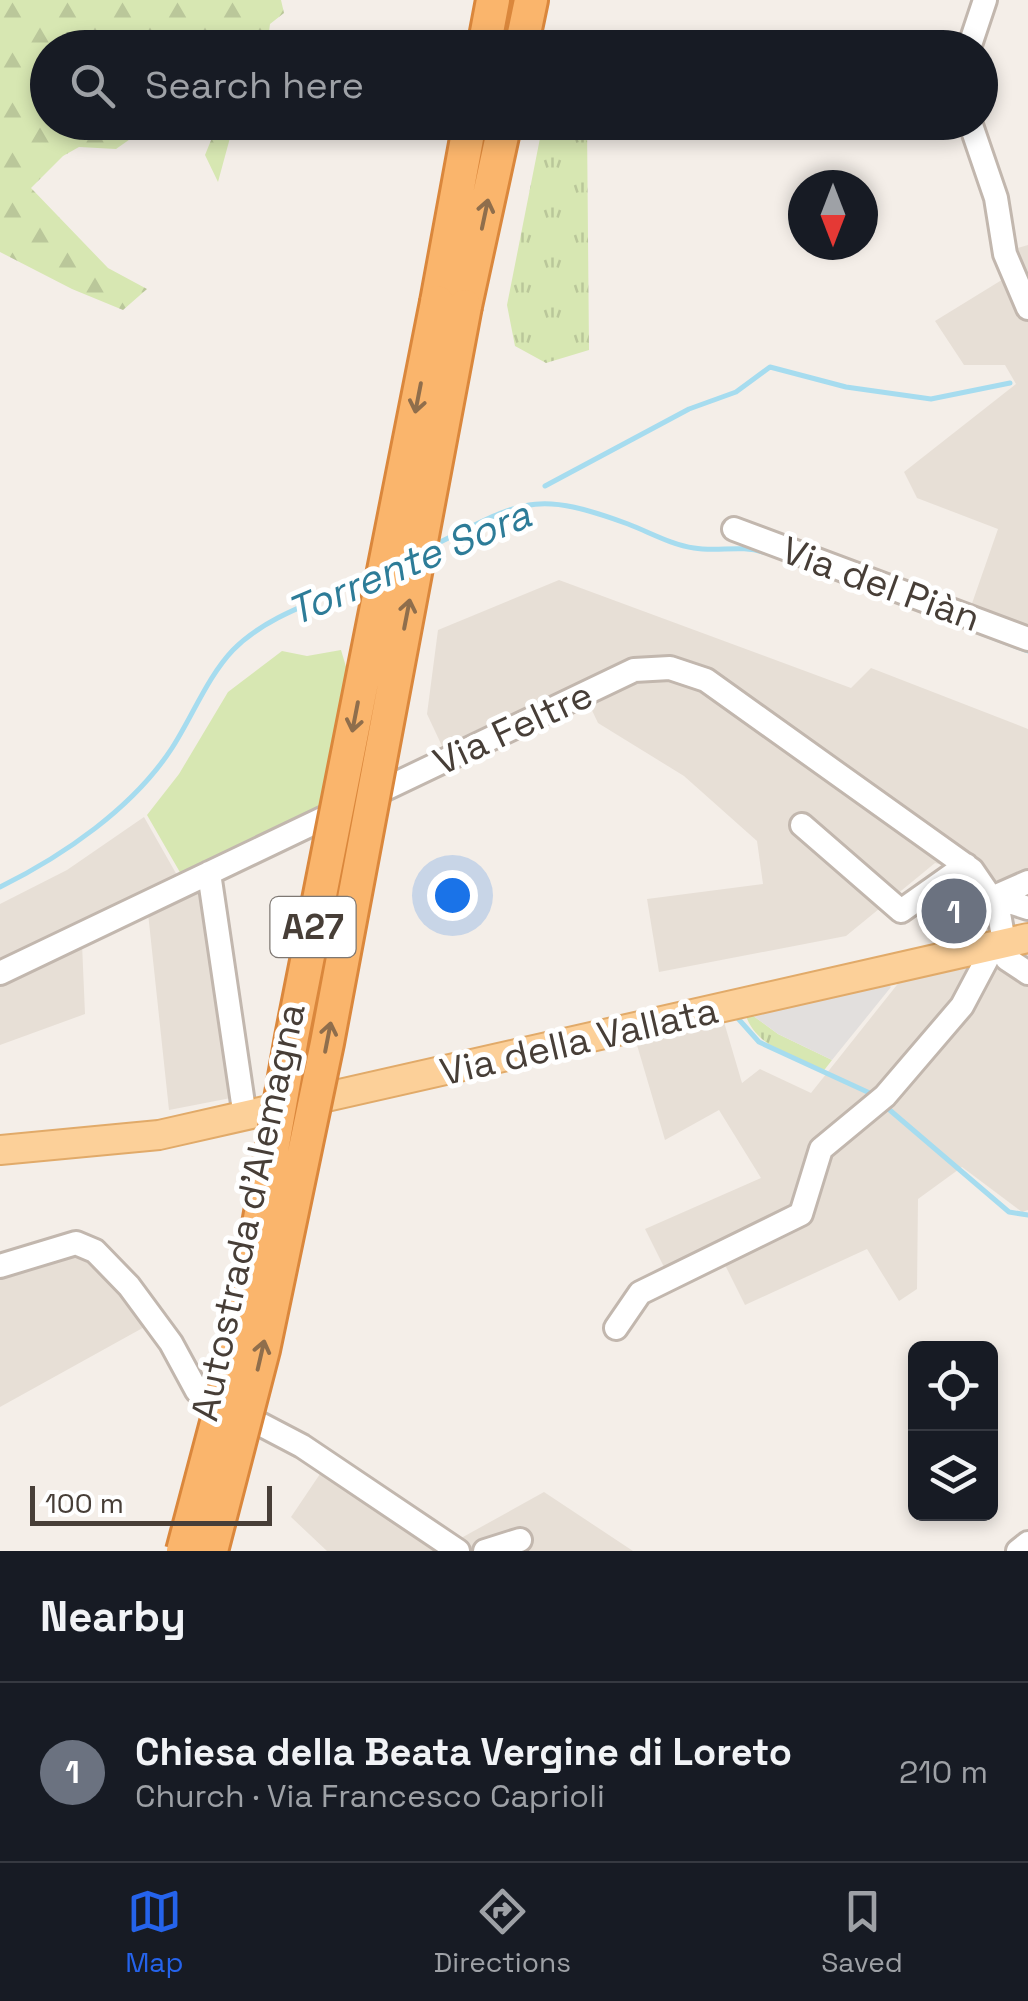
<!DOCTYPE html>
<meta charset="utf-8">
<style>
:root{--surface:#171b24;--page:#242831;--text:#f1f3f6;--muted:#9ea1a6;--line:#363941;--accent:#2563eb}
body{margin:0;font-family:"Space Grotesk",sans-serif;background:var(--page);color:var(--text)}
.controls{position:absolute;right:30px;bottom:30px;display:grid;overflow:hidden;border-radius:15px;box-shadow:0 5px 15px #0003}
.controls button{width:90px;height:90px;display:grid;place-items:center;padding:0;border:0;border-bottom:2px solid var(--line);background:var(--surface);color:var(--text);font:50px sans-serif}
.compass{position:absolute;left:788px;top:170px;width:90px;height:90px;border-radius:50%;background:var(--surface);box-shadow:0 5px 15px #0003;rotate:180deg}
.scale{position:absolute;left:30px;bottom:25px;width:242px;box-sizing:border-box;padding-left:10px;border:5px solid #473e37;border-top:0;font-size:28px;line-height:35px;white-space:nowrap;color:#473e37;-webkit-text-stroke:8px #fff;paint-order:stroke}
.you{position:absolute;left:452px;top:895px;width:35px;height:35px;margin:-25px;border:8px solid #fff;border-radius:50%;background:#1a73e8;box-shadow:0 0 0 15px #1a73e833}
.badge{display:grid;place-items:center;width:65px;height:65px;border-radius:50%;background:var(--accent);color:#fff;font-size:32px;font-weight:700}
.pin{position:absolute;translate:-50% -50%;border:5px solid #fff;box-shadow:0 2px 10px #0006}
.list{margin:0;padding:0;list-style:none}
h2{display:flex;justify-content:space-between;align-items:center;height:130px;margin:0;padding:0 40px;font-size:42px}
h2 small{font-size:32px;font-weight:400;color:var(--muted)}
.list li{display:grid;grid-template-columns:65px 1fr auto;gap:30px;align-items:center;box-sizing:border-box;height:180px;padding:0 40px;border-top:2px solid var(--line)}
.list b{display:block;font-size:38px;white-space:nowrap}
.list p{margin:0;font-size:32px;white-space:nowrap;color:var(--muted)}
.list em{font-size:32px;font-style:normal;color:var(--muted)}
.icon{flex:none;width:55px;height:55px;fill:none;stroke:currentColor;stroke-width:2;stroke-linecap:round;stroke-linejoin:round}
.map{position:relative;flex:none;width:1028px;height:1551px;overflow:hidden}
.search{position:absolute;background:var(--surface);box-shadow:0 5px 15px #0003;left:30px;right:30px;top:30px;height:110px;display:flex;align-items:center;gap:25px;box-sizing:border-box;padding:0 35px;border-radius:55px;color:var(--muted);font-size:38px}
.sheet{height:310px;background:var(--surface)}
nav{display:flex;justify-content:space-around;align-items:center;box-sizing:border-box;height:140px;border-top:2px solid var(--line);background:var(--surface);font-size:28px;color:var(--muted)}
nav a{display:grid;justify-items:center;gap:5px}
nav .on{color:var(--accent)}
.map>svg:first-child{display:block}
</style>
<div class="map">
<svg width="1028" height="1551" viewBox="0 0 1028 1551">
<defs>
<pattern id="grass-tufts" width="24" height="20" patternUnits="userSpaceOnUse" patternTransform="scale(2.5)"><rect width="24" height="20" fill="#d7e7b2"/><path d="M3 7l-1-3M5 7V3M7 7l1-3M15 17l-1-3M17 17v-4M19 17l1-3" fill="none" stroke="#bac79a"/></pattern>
<pattern id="forest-firs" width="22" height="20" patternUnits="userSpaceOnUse" patternTransform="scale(2.5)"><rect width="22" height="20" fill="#d7e7b2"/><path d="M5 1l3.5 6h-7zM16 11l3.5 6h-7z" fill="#bac79a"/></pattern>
</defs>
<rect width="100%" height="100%" fill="#f4eee8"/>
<path fill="#e7dfd6" d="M 1028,245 L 1028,635 L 969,612 L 998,529 L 917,498 L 904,472 L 1016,384 L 1005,365 L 964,365 L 935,321 L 1005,278 L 996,254 Z
M 559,580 L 851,688 L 871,668 L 1028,729 L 1028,890 L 935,863 L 846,936 L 659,972 L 647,899 L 763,884 L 757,841 L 684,776 L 598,723 L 579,683 L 442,746 L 427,714 L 438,630 Z
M 144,817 L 186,891 L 205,882 L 236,1097 L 169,1110 L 148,913 L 82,944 L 85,1014 L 0,1045 L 0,904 L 67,870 Z
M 1028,943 L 1028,1210 L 1022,1212 L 962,1167 L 918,1199 L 917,1289 L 899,1301 L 867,1249 L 745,1305 L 722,1259 L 671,1281 L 645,1229 L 761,1178 L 719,1110 L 665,1140 L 637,1045 L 724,1022 L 742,1083 L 760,1069 L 811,1093 L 908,971 Z
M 73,1251 L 91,1257 L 148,1325 L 0,1407 L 0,1270 Z
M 322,1471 L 445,1547 L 544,1492 L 633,1551 L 327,1551 L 291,1517 Z"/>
<path fill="url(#grass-tufts)" d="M 543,123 L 587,123 L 589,350 L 546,363 L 515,346 L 507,305 Z
M 752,1015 L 778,1034 L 832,1060 L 822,1073 C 796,1059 756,1046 746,1016 Z"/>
<path fill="url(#forest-firs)" d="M 0,0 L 281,0 L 284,13 L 270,24 L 267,47 L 48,48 L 48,122 L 153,123 L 116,149 L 79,147 L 63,156 L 31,188 L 108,268 L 147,289 L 123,310 L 72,289 L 0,252 Z
M 218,123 L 234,123 L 218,182 L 205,155 Z"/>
<path fill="#d7e7b2" d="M 341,650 L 362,720 L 370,792 L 185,881 L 147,815 L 179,774 L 228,692 L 282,651 L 307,656 Z"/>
<path fill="#e2dfdd" d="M 882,979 L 891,987 L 832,1060 L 778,1034 L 752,1015 L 870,987 Z"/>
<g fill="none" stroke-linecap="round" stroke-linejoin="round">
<path stroke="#a6dcef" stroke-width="5" d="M 545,486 L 689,409 L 736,392 L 770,367 L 846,387 L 931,399 L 1010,383
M 432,546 C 521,503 531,488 628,524 C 649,532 672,545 694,548 C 717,552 741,545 763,552
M 933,615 L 1028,651
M 0,887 C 63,856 133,808 172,748 C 192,717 208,676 233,650 C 268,614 325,599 368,578
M 735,1015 L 759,1042 L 874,1095
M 885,1106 L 1009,1212 L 1028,1215"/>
<g stroke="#c2b7ae" stroke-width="28">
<path id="minor" d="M 969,48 L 985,0
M 970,122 L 996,198 L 1005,254 L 1028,308
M 734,529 L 1028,639
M 802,825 L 901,911 L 966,865
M 209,873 L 245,1117
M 994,897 L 1028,882
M 994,897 L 1028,908
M 0,973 L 634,670 L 670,668 L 706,680 L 972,870 L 998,908 L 1007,959 L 1028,973
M 0,1266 L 76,1243 L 95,1251 L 129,1286 L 171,1343 L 197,1391 L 302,1446 L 458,1551
M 616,1328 L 640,1293 L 801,1214 L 821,1149 L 885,1096 L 962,1006 L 988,957 L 986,948
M 485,1551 L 520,1540
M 1018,1551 L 1028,1543"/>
</g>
<g stroke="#e1aa69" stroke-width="32">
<path id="major" d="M 0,1150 L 159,1135 L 1028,938"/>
</g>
<g stroke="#da873c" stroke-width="38">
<path id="highway" d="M 484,48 L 493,0
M 521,48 L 531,0
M 437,302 L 470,122
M 465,306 L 505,122"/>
</g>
<use href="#minor" stroke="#fff" stroke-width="22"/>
<use href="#major" stroke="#fcd099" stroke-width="28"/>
<use href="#highway" stroke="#fab56c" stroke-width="32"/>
<g stroke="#da873c" stroke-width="38" stroke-linecap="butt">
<path id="highway-bridge" d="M 183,1551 L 238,1343 L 292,1037 L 437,302
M 211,1551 L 263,1350 L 327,1043 L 465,306"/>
</g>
<use href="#highway-bridge" stroke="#fab56c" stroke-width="32"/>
</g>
<defs><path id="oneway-shaft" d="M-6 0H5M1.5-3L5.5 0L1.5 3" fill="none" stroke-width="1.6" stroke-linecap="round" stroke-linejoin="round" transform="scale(2.5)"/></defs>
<g stroke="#8f6e4c">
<use href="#oneway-shaft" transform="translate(485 214) rotate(-78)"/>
<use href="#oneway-shaft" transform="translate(418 398) rotate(101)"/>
<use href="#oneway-shaft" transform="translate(407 614) rotate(-79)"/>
<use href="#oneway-shaft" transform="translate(355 717) rotate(101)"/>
<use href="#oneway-shaft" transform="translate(328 1037) rotate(-79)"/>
<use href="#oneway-shaft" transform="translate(261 1355) rotate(-77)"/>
</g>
<g text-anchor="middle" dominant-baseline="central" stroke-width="10" stroke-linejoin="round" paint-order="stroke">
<rect fill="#fff" stroke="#7e7873" stroke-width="2.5" x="270.5" y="897" width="85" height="60" rx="8"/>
<g font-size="35" font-weight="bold" fill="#473e37">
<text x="313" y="927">A27</text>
</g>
<g font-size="38" fill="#473e37" stroke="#fff">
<text transform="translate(881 584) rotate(20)">Via del Piàn</text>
<text transform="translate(513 728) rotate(-25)">Via Feltre</text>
<text transform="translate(579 1041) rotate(-13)">Via della Vallata</text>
<text transform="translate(248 1212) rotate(-78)">Autostrada d'Alemagna</text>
</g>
<g font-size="40" font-style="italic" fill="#2d7c98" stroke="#fff">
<text transform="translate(409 563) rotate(-23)">Torrente Sora</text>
</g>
</g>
</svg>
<div class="controls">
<button><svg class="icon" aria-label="locate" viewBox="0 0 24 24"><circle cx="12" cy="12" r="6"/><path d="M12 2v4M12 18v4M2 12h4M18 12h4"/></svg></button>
<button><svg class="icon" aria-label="layers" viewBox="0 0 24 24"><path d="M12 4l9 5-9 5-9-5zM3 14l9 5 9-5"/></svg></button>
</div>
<svg class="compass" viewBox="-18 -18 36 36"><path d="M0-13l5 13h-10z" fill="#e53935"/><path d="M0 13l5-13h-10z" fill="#9ea1a6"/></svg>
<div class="scale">100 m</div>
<div class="you"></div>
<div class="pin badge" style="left:954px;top:911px;background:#6b7280">1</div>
<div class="search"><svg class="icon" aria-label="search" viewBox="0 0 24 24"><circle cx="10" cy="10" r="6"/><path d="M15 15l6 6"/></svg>Search here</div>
</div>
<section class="sheet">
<h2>Nearby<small></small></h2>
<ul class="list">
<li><span class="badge" style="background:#6b7280">1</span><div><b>Chiesa della Beata Vergine di Loreto</b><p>Church · Via Francesco Caprioli</p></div><em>210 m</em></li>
</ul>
</section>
<nav>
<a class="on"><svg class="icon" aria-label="map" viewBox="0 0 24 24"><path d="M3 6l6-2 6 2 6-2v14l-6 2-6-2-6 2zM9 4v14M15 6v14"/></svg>Map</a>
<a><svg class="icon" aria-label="directions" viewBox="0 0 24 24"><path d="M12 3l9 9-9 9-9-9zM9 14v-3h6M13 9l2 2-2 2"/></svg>Directions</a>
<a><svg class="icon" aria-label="saved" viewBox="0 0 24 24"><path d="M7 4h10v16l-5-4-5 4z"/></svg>Saved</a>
</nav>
